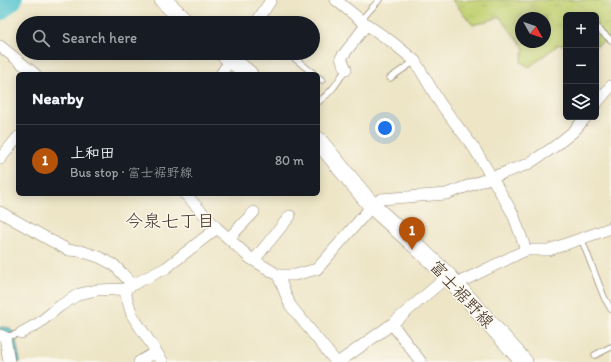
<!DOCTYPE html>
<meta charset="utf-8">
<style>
:root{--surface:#171b24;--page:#242831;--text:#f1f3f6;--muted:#9ea1a6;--line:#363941;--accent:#b45309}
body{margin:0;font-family:Itim,"Klee One",sans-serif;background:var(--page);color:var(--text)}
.controls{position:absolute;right:12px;top:12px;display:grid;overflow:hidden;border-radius:6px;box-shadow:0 2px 10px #0003}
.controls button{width:36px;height:36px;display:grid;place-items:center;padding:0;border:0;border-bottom:1px solid var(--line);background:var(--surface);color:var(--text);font:20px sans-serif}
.compass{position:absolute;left:515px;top:12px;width:36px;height:36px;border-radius:50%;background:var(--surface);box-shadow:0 2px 10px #0003;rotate:130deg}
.you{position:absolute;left:385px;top:128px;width:14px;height:14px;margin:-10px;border:3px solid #fff;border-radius:50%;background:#1a73e8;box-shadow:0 0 0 6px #1a73e833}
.badge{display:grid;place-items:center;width:26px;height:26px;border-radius:50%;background:var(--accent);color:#fff;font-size:13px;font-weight:700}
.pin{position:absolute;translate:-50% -33px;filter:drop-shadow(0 1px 2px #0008)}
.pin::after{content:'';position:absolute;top:21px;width:14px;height:12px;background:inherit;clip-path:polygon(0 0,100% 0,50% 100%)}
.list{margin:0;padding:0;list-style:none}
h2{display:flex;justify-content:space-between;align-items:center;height:52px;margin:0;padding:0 16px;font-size:17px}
h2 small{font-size:13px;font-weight:400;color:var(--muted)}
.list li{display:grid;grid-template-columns:26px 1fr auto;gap:12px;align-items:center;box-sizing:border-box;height:72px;padding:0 16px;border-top:1px solid var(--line)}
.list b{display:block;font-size:15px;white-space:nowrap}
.list p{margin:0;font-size:13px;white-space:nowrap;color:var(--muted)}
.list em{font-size:13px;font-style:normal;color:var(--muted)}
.icon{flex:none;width:22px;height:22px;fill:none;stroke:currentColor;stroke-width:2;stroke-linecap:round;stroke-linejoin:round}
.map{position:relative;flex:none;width:611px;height:362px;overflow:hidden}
.search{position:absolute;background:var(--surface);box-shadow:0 2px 10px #0003;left:16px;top:16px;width:304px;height:44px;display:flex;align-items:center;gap:10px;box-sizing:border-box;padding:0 14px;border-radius:22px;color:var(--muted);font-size:15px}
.panel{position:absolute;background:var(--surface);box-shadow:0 2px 10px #0003;left:16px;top:72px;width:304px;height:124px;border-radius:6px}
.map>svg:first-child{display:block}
</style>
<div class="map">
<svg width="611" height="362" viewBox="0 0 611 362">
<defs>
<pattern id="park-tufts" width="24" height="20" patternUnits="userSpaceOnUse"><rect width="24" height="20" fill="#c2d173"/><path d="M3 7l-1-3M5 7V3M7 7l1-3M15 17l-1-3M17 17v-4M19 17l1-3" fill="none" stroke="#a8b463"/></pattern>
<pattern id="water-rules" width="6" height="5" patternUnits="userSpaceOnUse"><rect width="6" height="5" fill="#59c6d0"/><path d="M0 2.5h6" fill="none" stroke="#4ba1a8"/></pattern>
</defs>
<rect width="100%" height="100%" fill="#fbf7ec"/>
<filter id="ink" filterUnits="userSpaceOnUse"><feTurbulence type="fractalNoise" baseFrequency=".025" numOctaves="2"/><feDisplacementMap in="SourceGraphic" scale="8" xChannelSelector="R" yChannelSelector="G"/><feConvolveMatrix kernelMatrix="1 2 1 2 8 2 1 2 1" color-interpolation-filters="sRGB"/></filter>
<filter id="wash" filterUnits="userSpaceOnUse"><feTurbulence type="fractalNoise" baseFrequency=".012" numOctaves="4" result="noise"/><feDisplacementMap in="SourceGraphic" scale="16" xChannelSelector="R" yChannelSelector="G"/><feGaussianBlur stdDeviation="0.9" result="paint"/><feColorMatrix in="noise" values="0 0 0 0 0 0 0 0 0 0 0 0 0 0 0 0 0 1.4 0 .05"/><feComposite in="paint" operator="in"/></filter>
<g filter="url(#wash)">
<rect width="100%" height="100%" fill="#ede5c6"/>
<path fill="url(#park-tufts)" stroke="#7e7e48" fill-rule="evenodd" d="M 452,0 L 611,0 L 611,41 L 609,39 L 596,46 L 596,15 L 566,15 L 566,45 L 559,44 L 529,67 L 521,62 L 524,48 L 500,17 L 473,25 ZM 521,18 L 545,18 L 545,42 L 521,42 Z"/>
<path fill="url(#water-rules)" stroke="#4a7877" d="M 0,327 L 10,328 L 15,335 L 20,362 L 15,362 L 11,338 L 0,332 Z"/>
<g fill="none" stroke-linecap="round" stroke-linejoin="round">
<path stroke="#59c6d0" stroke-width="19" d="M 0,11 L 13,0"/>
</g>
</g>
<g filter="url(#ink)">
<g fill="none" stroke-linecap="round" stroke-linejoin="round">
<g stroke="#948872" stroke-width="7">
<path id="service" d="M 361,20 L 379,0
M 596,27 L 611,40
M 288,53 L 314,74
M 318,77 L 322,80
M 390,78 L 415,61
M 318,102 C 332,92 337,83 346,69
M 581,238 L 604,297 L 611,309
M 5,337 L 21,333
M 595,355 L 611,347"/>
</g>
<g stroke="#948872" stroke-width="12">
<path id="minor" d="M 336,0 L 363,22 L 392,42 L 415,61 L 440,103 L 474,148 L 491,176 L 513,214 L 526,250
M 256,23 L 271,0
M 0,46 L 35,74
M 346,69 L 341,58 L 367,24
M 221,74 L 234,55
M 596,104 L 611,86
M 0,159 L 18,137
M 185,194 L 217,228 L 250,258 L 278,275 L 295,275 L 317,269 L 372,206 L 381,199 L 446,194 L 528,164 L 554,147 L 574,131 L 586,117
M 0,212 L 68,250 L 81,251 L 99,257 L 114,265 L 133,285
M 229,238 L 254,212
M 254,260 L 290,216
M 278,275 L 290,305 L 336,362
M 456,284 L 526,250 L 549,250 L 611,228
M 124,289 L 132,315 L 163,362
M 392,324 L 421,362
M 21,333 L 39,323 L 60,306 L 79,294 L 97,290 L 124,289 L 166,268 L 217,228
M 0,335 L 5,337 L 9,362
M 139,362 L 156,352
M 339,362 L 392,324 L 448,276"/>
</g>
<g stroke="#948872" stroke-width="18">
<path id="primary" d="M 163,0 L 187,23
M 223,53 L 249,74
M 318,140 L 372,206 L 412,242 L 448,276 L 524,362"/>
</g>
<use href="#service" stroke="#fff" stroke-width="5.5"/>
<use href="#minor" stroke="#fff" stroke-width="11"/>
<use href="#primary" stroke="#fff" stroke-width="17"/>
</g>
</g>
<g text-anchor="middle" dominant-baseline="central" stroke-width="3" stroke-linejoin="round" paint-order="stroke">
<g font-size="17" fill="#3b2a1e" stroke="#fbf7ec">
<text transform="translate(462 294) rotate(47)">富士裾野線</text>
</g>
<g font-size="18" fill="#3b2a1e" stroke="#fbf7ec">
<text x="170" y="221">今泉七丁目</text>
</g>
</g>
</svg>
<div class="controls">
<button>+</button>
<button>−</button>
<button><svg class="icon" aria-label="layers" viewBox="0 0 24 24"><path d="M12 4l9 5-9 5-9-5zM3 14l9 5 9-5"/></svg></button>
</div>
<svg class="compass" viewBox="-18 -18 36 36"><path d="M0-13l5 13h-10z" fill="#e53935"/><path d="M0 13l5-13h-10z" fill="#9ea1a6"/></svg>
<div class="you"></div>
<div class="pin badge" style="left:412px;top:250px">1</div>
<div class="search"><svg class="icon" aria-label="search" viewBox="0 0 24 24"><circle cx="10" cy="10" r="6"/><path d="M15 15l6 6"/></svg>Search here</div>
<section class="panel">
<h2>Nearby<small></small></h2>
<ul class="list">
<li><span class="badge">1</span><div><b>上和田</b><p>Bus stop · 富士裾野線</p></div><em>80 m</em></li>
</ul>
</section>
</div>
